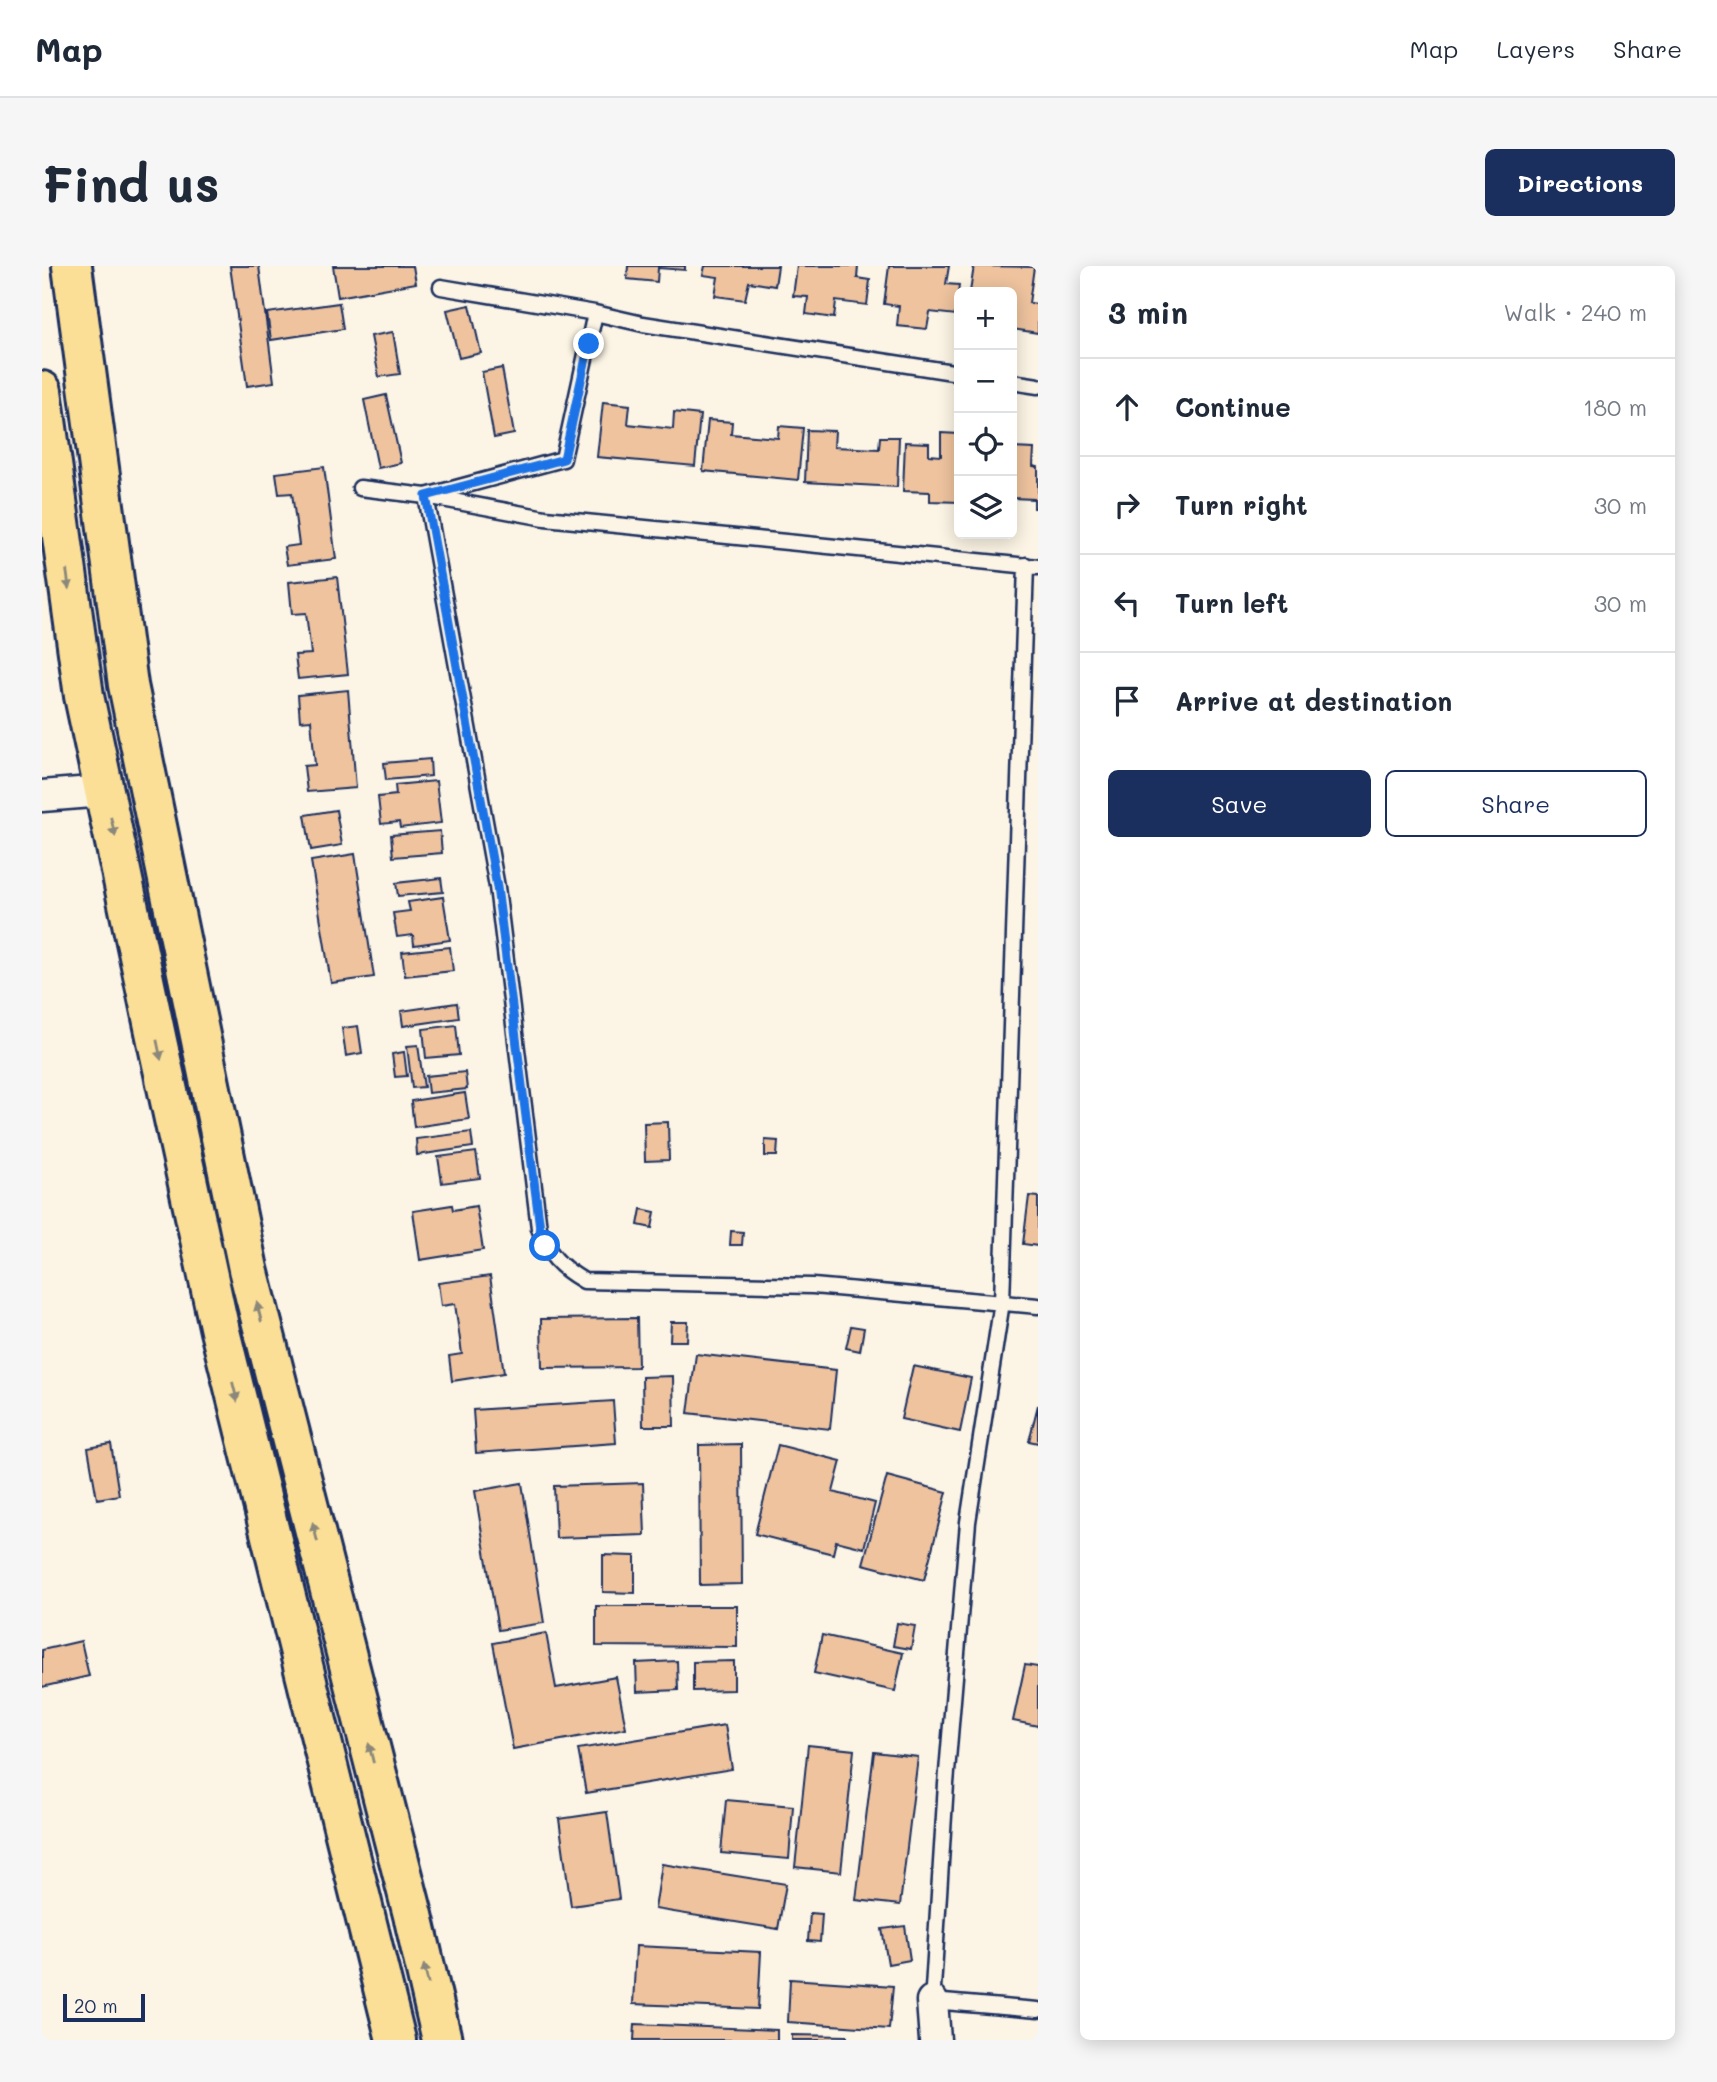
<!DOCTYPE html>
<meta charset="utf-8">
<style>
:root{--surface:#fff;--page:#f6f6f7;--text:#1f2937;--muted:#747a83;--line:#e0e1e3;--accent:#1b2f5e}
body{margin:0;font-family:Mali,sans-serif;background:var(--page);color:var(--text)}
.controls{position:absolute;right:21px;top:21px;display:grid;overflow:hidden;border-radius:10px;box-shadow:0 4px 18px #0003}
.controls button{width:63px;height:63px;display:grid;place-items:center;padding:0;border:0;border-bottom:2px solid var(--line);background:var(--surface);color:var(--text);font:35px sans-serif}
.scale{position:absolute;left:21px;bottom:18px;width:82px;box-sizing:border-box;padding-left:7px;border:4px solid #1b2f5e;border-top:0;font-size:19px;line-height:24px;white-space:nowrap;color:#1b2f5e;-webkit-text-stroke:5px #fcf5e5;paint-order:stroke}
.stop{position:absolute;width:21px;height:21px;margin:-16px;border:5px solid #1a73e8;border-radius:50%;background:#fff}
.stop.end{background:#1a73e8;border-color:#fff;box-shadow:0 2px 7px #0008}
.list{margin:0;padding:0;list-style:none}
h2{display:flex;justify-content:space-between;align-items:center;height:91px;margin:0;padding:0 28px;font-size:30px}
h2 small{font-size:23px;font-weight:400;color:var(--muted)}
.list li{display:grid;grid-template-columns:46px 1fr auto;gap:21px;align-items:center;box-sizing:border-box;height:98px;padding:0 28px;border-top:2px solid var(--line)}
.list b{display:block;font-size:26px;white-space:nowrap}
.list em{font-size:23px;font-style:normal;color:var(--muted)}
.actions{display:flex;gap:14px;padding:21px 28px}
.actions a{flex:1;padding:16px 0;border:2px solid var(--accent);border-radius:10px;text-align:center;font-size:24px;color:var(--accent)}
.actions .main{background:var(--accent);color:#fff}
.icon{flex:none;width:38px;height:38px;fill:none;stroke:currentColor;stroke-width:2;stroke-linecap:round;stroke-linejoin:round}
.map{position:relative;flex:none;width:996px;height:1774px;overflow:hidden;border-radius:10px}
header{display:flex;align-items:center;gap:42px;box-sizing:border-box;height:98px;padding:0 35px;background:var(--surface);border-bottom:2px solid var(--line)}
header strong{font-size:33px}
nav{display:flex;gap:38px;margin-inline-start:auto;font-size:24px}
.intro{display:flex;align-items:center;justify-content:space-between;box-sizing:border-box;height:168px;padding:0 42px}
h1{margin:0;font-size:49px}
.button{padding:18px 32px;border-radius:10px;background:var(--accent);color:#fff;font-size:24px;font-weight:700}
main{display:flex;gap:42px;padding:0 42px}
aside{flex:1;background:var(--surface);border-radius:10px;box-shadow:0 4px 18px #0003}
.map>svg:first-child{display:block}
</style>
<header>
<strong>Map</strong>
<nav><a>Map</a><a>Layers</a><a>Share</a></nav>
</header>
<div class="intro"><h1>Find us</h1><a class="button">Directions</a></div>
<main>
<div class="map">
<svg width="996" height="1774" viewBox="0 0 996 1774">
<rect width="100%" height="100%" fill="#fcf5e5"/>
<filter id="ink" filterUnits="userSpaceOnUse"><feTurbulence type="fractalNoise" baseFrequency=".0143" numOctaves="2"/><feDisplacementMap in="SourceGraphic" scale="14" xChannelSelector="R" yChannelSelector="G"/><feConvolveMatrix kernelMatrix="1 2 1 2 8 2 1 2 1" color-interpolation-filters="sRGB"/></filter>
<g filter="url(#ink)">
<path fill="#eec39e" stroke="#1b2f5e" stroke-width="2" d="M 188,0 L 217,0 L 232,116 L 205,120 Z
M 291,0 L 371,0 L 374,17 L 296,31 Z
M 586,0 L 643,0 L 643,4 L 616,2 L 615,16 L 585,13 Z
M 663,0 L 736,0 L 733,20 L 707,16 L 703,34 L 673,30 L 676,11 L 661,9 Z
M 755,0 L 816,0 L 815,12 L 828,14 L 825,39 L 794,35 L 792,52 L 764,48 L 766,31 L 751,30 Z
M 847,0 L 907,0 L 904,18 L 917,19 L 914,49 L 888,46 L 885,63 L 855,60 L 857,40 L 842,38 Z
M 932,0 L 992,1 L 987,37 L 996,38 L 996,67 L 970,63 L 970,26 L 928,26 Z
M 297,37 L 301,63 L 229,74 L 225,47 Z
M 428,39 L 439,87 L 417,92 L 405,44 Z
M 351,66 L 358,108 L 337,111 L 329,70 Z
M 460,102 L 472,168 L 452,172 L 440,106 Z
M 344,129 L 359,197 L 336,202 L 322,134 Z
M 561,136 L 588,139 L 586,158 L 631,163 L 632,146 L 658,149 L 653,200 L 555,191 Z
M 666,154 L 690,156 L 689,168 L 736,172 L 737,160 L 761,162 L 756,214 L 661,205 Z
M 765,164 L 793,165 L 792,181 L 837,183 L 838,171 L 857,171 L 855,221 L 763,216 Z
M 899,167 L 917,168 L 917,236 L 888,235 L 888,226 L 861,225 L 863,176 L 887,177 L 887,189 L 899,190 Z
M 970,182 L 992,183 L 991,200 L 996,201 L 996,242 L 992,242 L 992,233 L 970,232 Z
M 282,201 L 294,293 L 245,299 L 242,281 L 257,279 L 250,227 L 237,228 L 234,207 Z
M 295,311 L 306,408 L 256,413 L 253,389 L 269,388 L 264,347 L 250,348 L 247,316 Z
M 306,424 L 314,522 L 265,526 L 262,500 L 273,499 L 269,454 L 258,455 L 256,429 Z
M 388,493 L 389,510 L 344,514 L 342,497 Z
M 394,515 L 399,557 L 358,562 L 357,556 L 339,558 L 336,531 L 354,529 L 353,519 Z
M 294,544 L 300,579 L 269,584 L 263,549 Z
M 398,565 L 400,587 L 351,591 L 349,569 Z
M 313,588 L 332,711 L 289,717 L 269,595 Z
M 399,612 L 401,626 L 356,630 L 354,617 Z
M 401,631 L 408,674 L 372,679 L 371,669 L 355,671 L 351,647 L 368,645 L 366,636 Z
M 408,681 L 411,705 L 363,710 L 360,686 Z
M 415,737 L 417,752 L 361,760 L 359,745 Z
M 414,759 L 417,789 L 384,792 L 381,763 Z
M 316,760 L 320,787 L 304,790 L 300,762 Z
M 376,779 L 382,821 L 370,822 L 365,780 Z
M 362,786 L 365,810 L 353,811 L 350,788 Z
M 423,806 L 425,823 L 386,827 L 384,810 Z
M 423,827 L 427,853 L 372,861 L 369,835 Z
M 626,856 L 627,894 L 603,895 L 602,857 Z
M 429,866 L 431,881 L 375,889 L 374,873 Z
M 723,874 L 736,875 L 735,890 L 723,890 Z
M 434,886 L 438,912 L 400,917 L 396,891 Z
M 987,930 L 996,931 L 996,980 L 981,978 Z
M 410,939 L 411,944 L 434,940 L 441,984 L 378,994 L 371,945 Z
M 599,943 L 613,946 L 610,962 L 596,959 Z
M 689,965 L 701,966 L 700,979 L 688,979 Z
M 448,1010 L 462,1107 L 410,1115 L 407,1090 L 420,1088 L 413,1038 L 399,1040 L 396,1017 Z
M 595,1052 L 596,1101 L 500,1102 L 499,1053 Z
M 629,1056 L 646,1056 L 645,1075 L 628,1075 Z
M 809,1060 L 822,1062 L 818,1085 L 804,1082 Z
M 654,1088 L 794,1104 L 788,1163 L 646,1147 Z
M 871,1100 L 929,1112 L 918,1166 L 859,1153 Z
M 631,1110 L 632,1160 L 601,1160 L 600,1111 Z
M 571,1135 L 574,1177 L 434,1187 L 431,1144 Z
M 996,1139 L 996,1177 L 987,1175 Z
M 69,1178 L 77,1229 L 55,1233 L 46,1182 Z
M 699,1178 L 700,1318 L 658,1319 L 657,1179 Z
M 736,1179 L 799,1195 L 791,1226 L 833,1237 L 822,1282 L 794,1275 L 791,1288 L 713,1268 Z
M 845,1210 L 905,1226 L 882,1314 L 821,1298 Z
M 480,1217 L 502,1357 L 456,1364 L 433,1225 Z
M 601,1217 L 603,1269 L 514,1272 L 512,1220 Z
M 561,1289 L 593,1290 L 593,1327 L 561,1326 Z
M 554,1340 L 695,1340 L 695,1381 L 554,1380 Z
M 855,1357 L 873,1360 L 869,1383 L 851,1380 Z
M 504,1367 L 514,1422 L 574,1411 L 584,1462 L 471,1483 L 451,1377 Z
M 780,1369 L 861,1387 L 853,1425 L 772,1407 Z
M 39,1375 L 47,1410 L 0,1421 L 0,1384 Z
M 635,1395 L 636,1424 L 595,1426 L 594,1397 Z
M 692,1395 L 692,1424 L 651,1425 L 651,1396 Z
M 983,1399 L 996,1401 L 996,1460 L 971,1455 Z
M 683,1459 L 690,1503 L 544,1527 L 536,1483 Z
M 766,1479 L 812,1484 L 799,1606 L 753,1601 Z
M 832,1486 L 876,1491 L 858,1639 L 814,1634 Z
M 684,1534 L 751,1540 L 747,1593 L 679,1587 Z
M 565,1546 L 577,1633 L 529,1640 L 517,1553 Z
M 620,1598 L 744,1618 L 736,1663 L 613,1643 Z
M 768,1647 L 780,1648 L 778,1676 L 766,1675 Z
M 863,1660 L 868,1694 L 846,1698 L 840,1663 Z
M 594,1680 L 719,1686 L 716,1743 L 591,1738 Z
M 748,1713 L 851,1720 L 847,1763 L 746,1756 Z
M 593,1758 L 735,1764 L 735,1774 L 592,1774 Z
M 750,1769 L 805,1770 L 805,1774 L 750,1774 Z"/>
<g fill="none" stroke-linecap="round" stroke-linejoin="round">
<g stroke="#1b2f5e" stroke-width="19">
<path id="lane" d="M 399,21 L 553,47 L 601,58 L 917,107
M 553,47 L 521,193 L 384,230 L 455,621 L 497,962 C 506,989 518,1001 542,1015 L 771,1020 L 996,1040
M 970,116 L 996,120
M 318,222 L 384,230 L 503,252 L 996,301
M 890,1735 L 996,1744
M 890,1738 L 904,1518 L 926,1256 L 960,1036 L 984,299"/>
</g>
<g stroke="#1b2f5e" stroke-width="35">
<path id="street" d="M 0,530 L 62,525
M 890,1735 L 893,1774"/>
</g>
<g stroke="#1b2f5e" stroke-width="44">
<path id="primary" d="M 30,0 L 86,419 L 206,1003 L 371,1649 L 400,1774
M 0,125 L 42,430 L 115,775 L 178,1065 L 354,1774"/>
</g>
<use href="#lane" stroke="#fcf5e5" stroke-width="14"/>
<use href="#street" stroke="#fcf5e5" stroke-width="30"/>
<use href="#primary" stroke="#fbdf96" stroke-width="38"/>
</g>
<defs><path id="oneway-solid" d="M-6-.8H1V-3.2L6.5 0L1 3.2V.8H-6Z" transform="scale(1.75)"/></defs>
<g fill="#8b877a">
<use href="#oneway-solid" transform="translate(26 314) rotate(82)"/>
<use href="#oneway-solid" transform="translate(71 561) rotate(77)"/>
<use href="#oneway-solid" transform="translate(117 784) rotate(78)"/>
<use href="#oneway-solid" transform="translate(217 1046) rotate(-104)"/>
<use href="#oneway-solid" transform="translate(193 1126) rotate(76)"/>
<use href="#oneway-solid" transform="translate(273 1266) rotate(-104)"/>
<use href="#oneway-solid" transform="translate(329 1487) rotate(-104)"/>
<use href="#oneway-solid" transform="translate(384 1708) rotate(-103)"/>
</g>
</g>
<g fill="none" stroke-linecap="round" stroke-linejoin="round" filter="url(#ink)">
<path stroke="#1a73e8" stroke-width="9" d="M 503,980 L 498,962 L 455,621 L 384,230 L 522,193 L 547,78"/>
</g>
</svg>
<div class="controls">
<button>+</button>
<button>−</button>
<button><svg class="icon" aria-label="locate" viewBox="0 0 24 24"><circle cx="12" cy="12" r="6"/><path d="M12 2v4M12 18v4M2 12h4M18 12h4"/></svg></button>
<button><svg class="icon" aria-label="layers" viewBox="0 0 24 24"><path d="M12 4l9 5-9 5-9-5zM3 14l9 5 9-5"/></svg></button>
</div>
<div class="scale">20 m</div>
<div class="stop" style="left:503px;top:980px"></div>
<div class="stop end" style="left:547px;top:78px"></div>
</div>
<aside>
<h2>3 min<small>Walk · 240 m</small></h2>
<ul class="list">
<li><svg class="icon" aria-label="ahead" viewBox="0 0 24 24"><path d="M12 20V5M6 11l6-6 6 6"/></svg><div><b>Continue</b></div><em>180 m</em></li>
<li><svg class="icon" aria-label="right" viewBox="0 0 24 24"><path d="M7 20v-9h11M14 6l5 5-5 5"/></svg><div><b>Turn right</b></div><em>30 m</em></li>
<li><svg class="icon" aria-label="left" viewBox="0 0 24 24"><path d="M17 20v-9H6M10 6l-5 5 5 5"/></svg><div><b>Turn left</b></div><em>30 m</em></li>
<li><svg class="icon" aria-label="arrive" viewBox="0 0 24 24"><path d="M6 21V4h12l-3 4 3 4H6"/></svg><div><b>Arrive at destination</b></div></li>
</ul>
<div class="actions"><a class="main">Save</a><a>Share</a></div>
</aside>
</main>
